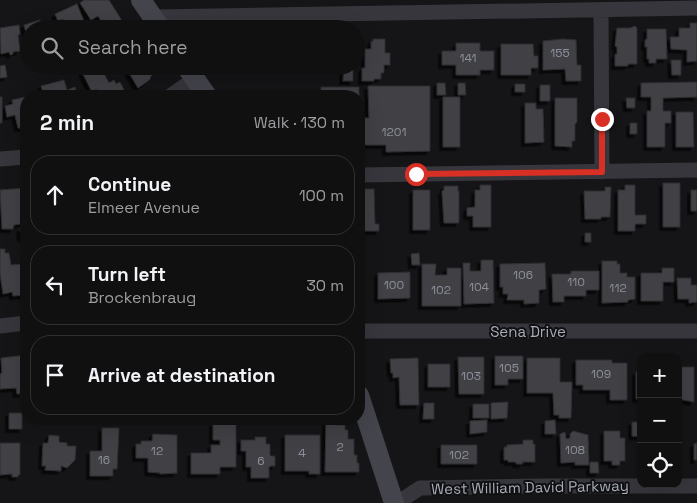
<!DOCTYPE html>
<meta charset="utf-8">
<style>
:root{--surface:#101011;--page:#19191a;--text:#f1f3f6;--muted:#9c9d9f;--line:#303031}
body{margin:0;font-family:"Space Grotesk",sans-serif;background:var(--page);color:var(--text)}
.controls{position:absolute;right:15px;bottom:15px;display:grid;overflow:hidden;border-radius:10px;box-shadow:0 5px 20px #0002}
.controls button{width:45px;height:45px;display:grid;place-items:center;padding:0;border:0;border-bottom:1px solid var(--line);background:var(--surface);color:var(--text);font:25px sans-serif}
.stop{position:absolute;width:15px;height:15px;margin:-11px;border:4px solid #d93025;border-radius:50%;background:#fff}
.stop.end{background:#d93025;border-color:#fff;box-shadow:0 1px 5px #0008}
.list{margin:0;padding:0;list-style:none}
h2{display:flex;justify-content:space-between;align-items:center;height:65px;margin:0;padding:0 20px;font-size:21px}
h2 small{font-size:16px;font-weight:400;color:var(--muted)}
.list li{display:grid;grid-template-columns:32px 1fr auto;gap:15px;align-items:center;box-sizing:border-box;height:80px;margin:0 10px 10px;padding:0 10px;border:1px solid var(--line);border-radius:20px}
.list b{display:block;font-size:19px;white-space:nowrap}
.list p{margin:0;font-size:16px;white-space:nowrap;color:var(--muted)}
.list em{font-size:16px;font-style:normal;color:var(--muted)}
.icon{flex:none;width:28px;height:28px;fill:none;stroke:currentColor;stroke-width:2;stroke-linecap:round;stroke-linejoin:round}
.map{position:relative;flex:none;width:697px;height:503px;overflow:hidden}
.search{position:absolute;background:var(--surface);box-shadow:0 5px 20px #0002;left:20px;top:20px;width:345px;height:55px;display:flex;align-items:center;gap:12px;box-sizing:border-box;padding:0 18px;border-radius:28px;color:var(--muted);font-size:19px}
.panel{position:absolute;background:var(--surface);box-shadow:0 5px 20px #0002;left:20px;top:90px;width:345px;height:335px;border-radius:20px}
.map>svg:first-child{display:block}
</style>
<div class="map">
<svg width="697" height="503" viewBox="0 0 697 503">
<defs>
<filter id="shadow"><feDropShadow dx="-3.5" dy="3.5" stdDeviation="0" flood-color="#0009"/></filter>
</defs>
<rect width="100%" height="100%" fill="#151517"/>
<path fill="#3f4044" stroke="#2f2f33" filter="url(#shadow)" d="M 84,0 L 109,0 L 124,24 L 116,29 L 106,29 L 98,16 L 91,20 L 80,3 Z
M 77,4 L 87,29 L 67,29 L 63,19 L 58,21 L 55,14 Z
M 40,20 L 43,29 L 29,29 L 28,40 L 24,25 Z
M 690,23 L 697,23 L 697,61 L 687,62 L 687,50 L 671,49 L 670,37 L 679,37 L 679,28 L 690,28 Z
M 19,25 L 20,34 L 18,35 L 20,51 L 13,52 L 13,54 L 10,55 L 9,52 L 1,54 L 0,28 Z
M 635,26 L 637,28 L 637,64 L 628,64 L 628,66 L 615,66 L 615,54 L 617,54 L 617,47 L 615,46 L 617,28 L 630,28 Z
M 647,29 L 666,29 L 667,59 L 656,59 L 656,63 L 649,63 L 649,59 L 647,59 L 647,47 L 645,47 L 645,40 L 647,39 Z
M 373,39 L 385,39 L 385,53 L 390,53 L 390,65 L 384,65 L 384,73 L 381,73 L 381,79 L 374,79 L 374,81 L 362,81 L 362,68 L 365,68 L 365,49 L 371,49 L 371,41 L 373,42 Z
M 563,39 L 576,40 L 577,65 L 581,65 L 581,81 L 566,81 L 565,69 L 543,70 L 543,41 Z
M 456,43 L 480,43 L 480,51 L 494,51 L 494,70 L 480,70 L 480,75 L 456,75 L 456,65 L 442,65 L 442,51 L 456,51 Z
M 501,44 L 533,44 L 534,56 L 538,56 L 538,68 L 531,68 L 531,75 L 501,75 Z
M 671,60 L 681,60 L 681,75 L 672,75 Z
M 5,65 L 7,77 L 0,78 L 0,66 Z
M 94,66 L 100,66 L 109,83 L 114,80 L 116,84 L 120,82 L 125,92 L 117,96 L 102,96 L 96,89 L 92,92 L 82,72 Z
M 125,66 L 154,66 L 157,72 L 150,77 L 151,78 L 148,81 L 138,88 Z
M 316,66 L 353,66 L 353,81 L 343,81 L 344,67 L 316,68 Z
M 64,80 L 67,90 L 75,87 L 78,96 L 44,96 L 41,86 Z
M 697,82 L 697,97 L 663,98 L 663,111 L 671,111 L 671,123 L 665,123 L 665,147 L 647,147 L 647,111 L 651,111 L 651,97 L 641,97 L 641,83 Z
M 437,83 L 445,83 L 446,95 L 437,95 Z
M 458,83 L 465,83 L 466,95 L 458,95 Z
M 515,84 L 525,84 L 525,92 L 515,92 Z
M 540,85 L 550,85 L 550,101 L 540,101 Z
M 368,86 L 430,86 L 430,151 L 386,152 L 386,145 L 359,145 L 359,118 L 369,118 Z
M 321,87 L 359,87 L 359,96 L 321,96 Z
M 0,97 L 2,97 L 2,123 L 0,123 Z
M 26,97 L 26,128 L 18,128 L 15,115 L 7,117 L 5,106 L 13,104 L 12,100 Z
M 443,97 L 460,97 L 460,147 L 443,147 Z
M 555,98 L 577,98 L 577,122 L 575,124 L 575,141 L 572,141 L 572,147 L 555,146 Z
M 626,98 L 635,98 L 635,108 L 627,108 Z
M 525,103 L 536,103 L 536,109 L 543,109 L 544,142 L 525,143 Z
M 676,112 L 693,112 L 694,147 L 676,147 Z
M 630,123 L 637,123 L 637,134 L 630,134 Z
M 663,183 L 680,183 L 680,227 L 663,227 Z
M 480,185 L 491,185 L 491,227 L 473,227 L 473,216 L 467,216 L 467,208 L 475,207 L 475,190 L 480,190 Z
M 625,185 L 635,185 L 635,215 L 646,215 L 646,224 L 635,224 L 635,231 L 618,231 L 618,190 L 625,190 Z
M 444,186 L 458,186 L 458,191 L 459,191 L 459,223 L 444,223 L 442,191 L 444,190 Z
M 605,187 L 611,187 L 610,217 L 601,217 L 601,219 L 585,219 L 584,191 L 605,191 Z
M 26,188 L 26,223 L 14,225 L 13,229 L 2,229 L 0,190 Z
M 359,189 L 374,189 L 375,224 L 379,224 L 379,231 L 359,231 Z
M 413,190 L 430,190 L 430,230 L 413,230 Z
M 691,190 L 697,190 L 697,211 L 691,211 Z
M 26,227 L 26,238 L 21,238 L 20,228 Z
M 585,233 L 591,233 L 591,242 L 585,242 Z
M 0,249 L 5,249 L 5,253 L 9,253 L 11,265 L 22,264 L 23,268 L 26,268 L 26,295 L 13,296 L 12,292 L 3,294 L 0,273 Z
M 419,253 L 420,265 L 412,265 L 411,254 Z
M 481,260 L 493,260 L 494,303 L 464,304 L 463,263 L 470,263 L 470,271 L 481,271 Z
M 602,261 L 617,261 L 617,264 L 620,264 L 620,273 L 627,273 L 627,277 L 635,277 L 635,299 L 628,300 L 628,302 L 602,303 Z
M 545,263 L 546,289 L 539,290 L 539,303 L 524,304 L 524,300 L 507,300 L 508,294 L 503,294 L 503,287 L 500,287 L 500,264 Z
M 422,264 L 436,264 L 435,275 L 447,275 L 447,268 L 461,268 L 461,306 L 422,306 Z
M 662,268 L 674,268 L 674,282 L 663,282 L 663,301 L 641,301 L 641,273 L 662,273 Z
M 571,271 L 599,271 L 599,290 L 586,290 L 586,296 L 564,296 L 564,302 L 553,302 L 552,274 L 571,274 Z
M 410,272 L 410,298 L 378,299 L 378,273 Z
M 677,278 L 691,278 L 691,285 L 697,285 L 697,302 L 689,303 L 689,299 L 678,299 Z
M 26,355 L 26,398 L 26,393 L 17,394 L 16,388 L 0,389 L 0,374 L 2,373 L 1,358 Z
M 495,356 L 523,356 L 523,379 L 508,379 L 508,385 L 495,385 Z
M 458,357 L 484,357 L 484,394 L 459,394 Z
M 418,358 L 419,405 L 400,405 L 399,377 L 393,378 L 393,373 L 391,373 L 390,359 Z
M 527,358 L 560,358 L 560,382 L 572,382 L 571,418 L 559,418 L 559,415 L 554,415 L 553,393 L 527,393 Z
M 576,360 L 612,360 L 612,363 L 627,363 L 627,400 L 610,400 L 610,390 L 583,390 L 583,385 L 576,385 Z
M 428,364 L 450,364 L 450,387 L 428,387 Z
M 678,367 L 694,367 L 694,402 L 678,399 Z
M 641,371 L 641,399 L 636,399 L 636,372 Z
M 508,402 L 507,418 L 491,419 L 491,403 Z
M 424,403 L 434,403 L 434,419 L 423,419 Z
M 473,404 L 489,404 L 489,418 L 473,418 Z
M 9,413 L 22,413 L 22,429 L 9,429 Z
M 487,420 L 487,432 L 470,434 L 470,421 Z
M 555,420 L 556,434 L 545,434 L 545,421 Z
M 326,422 L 336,422 L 336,425 L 345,425 L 345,430 L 348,430 L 348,439 L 354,439 L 354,455 L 357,455 L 357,463 L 359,463 L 359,472 L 325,472 Z
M 632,422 L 641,422 L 641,437 L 632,436 Z
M 213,423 L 236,423 L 236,467 L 220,467 L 220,474 L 191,474 L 191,453 L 211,453 L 211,445 L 220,445 L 220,440 L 213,440 Z
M 102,428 L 119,428 L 117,469 L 113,469 L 113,476 L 90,476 L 90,451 L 102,451 Z
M 573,431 L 588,435 L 589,465 L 575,465 L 575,462 L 561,463 L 560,434 L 565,432 L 566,439 L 570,438 L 570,434 Z
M 604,431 L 620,431 L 620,438 L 625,438 L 625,461 L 620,461 L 620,465 L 612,465 L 612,461 L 604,461 Z
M 153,434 L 177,435 L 177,473 L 160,474 L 160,473 L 148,472 L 148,458 L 136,458 L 136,444 L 141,444 L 141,441 L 152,441 Z
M 49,435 L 59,436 L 59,442 L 67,443 L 67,446 L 76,446 L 75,460 L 67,468 L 61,466 L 61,471 L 45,470 L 46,466 L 42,466 L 43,443 L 48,443 Z
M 285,435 L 320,435 L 320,474 L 309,474 L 309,471 L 285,471 Z
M 255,437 L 266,437 L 266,444 L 270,444 L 270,455 L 271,456 L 275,456 L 275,466 L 271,466 L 269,467 L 269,478 L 251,478 L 251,467 L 246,467 L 246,451 L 241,451 L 241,440 L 255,440 Z
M 523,440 L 533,440 L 533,444 L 535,444 L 535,462 L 522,462 L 523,464 L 516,464 L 516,462 L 508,462 L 508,460 L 504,460 L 504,447 L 507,447 L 507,445 L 523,444 Z
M 0,443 L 20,443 L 20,475 L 18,475 L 18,477 L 12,477 L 12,474 L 0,475 Z
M 697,443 L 697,460 L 694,460 L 694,444 Z
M 441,445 L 477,445 L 477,464 L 441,464 Z
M 590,462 L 598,462 L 599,473 L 590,473 Z"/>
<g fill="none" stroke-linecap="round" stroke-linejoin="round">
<path stroke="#36363c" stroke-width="15" d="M 601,11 L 602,172
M 154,17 L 697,8
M 170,96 L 194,79
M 0,159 L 26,157
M 359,175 L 697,170
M 0,326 L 26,323
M 359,331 L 697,331
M 397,503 L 420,488 L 543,486 L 697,486"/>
<path stroke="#44454c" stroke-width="20" d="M 141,0 L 161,29
M 186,66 L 207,96
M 359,395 L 394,503"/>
</g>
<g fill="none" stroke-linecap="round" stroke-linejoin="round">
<path stroke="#d93025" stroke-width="6" d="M 416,174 L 602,172 L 602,119"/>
</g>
<g text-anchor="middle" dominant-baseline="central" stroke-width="4" stroke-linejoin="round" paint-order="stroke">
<g font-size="12" fill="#8c909a">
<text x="560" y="53">155</text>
<text x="468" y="58">141</text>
<text x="394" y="132">1201</text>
<text x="523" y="275">106</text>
<text x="576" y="282">110</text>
<text x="394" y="285">100</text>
<text x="479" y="287">104</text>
<text x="618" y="288">112</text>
<text x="441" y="290">102</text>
<text x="509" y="368">105</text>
<text x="601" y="374">109</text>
<text x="471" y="376">103</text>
<text x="340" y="447">2</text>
<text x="575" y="450">108</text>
<text x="157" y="451">12</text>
<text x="302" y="453">4</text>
<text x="459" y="455">102</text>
<text x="104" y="460">16</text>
<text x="261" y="461">6</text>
</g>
<g font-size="15" fill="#a6abb7" stroke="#101012">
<text x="528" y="331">Sena Drive</text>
<text transform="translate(530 487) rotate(-1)">West William David Parkway</text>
</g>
</g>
</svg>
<div class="controls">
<button>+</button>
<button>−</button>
<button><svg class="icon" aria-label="locate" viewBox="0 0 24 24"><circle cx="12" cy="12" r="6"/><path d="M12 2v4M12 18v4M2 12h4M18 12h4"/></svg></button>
</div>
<div class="stop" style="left:416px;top:174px"></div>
<div class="stop end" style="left:602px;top:119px"></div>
<div class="search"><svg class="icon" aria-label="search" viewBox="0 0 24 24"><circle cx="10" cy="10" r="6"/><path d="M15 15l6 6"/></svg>Search here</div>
<section class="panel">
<h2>2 min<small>Walk · 130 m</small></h2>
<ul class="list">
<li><svg class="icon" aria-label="ahead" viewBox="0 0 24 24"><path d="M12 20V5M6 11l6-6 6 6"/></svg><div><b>Continue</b><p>Elmeer Avenue</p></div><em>100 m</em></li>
<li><svg class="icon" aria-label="left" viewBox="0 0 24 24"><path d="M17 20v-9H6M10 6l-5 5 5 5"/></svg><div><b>Turn left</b><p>Brockenbraug</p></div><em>30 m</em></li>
<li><svg class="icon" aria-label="arrive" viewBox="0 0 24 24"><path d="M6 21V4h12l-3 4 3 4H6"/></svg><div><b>Arrive at destination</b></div></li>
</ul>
</section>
</div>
